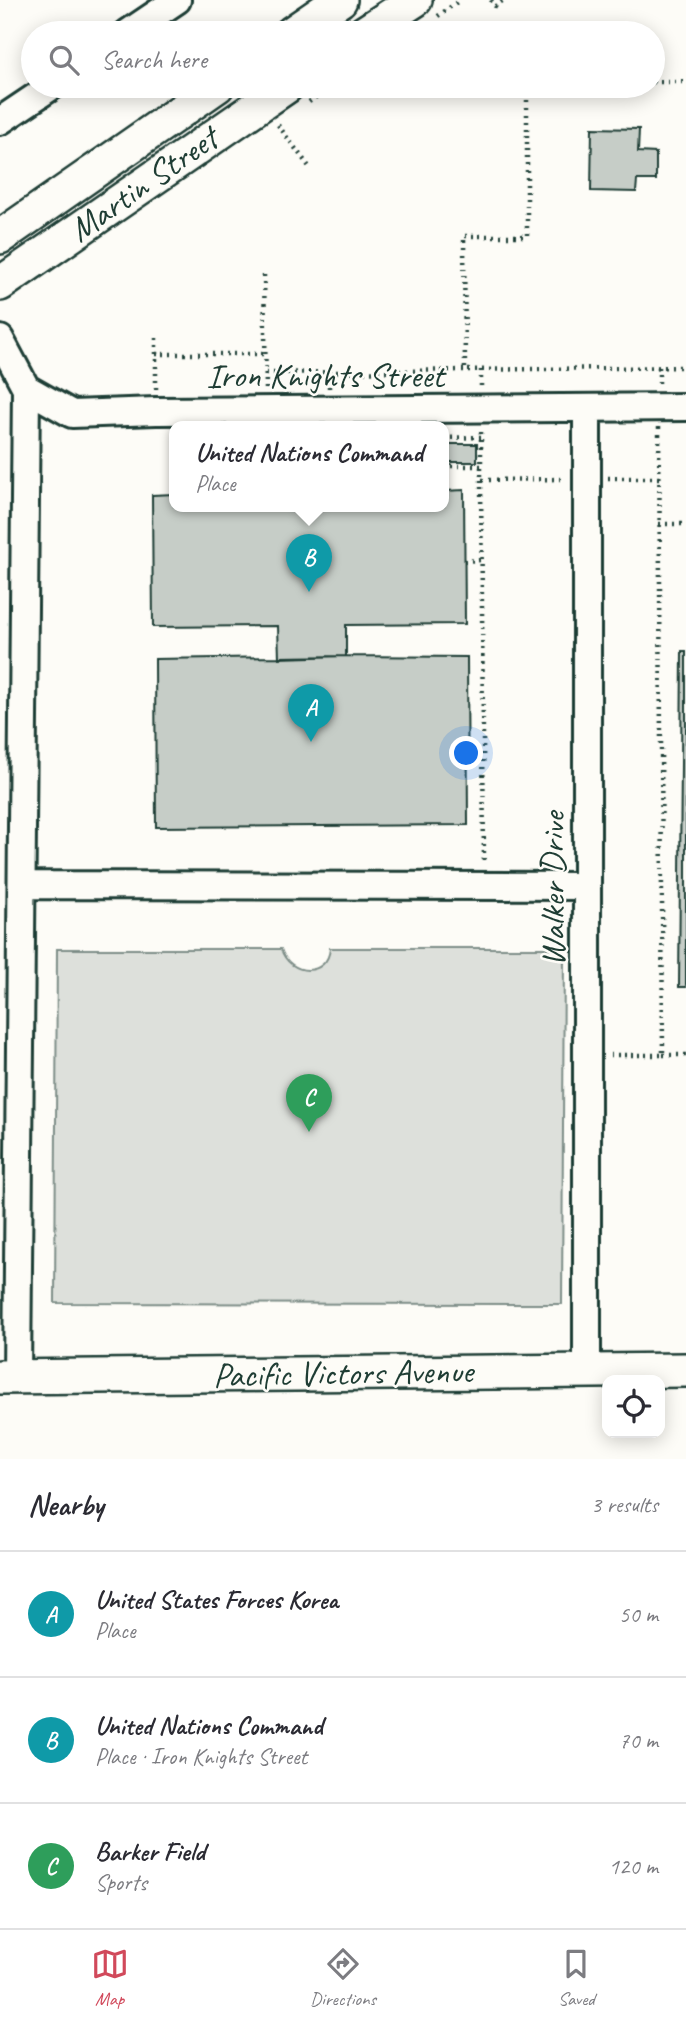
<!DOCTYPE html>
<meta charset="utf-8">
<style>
:root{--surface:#fff;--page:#f7f7f7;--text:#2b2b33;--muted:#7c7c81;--line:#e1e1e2;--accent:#d1495b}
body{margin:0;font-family:Caveat,sans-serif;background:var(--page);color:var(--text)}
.controls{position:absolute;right:21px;bottom:21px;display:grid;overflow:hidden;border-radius:14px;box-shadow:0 4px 18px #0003}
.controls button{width:63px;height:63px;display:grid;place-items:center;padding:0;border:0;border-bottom:2px solid var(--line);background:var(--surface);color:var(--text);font:35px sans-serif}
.you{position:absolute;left:467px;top:754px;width:24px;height:24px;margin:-18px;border:5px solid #fff;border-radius:50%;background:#1a73e8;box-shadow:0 0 0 10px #1a73e833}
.badge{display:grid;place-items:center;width:46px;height:46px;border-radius:50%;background:var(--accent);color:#fff;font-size:23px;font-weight:700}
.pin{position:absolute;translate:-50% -58px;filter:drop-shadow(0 2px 4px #0008)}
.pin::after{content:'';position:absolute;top:37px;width:24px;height:21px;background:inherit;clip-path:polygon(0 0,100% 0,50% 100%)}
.popup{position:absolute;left:169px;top:421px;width:280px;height:91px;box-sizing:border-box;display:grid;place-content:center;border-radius:14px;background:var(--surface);filter:drop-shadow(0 2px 5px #0005);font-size:23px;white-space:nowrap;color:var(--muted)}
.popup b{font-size:26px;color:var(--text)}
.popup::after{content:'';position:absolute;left:50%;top:100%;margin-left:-14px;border:14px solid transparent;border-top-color:var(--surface)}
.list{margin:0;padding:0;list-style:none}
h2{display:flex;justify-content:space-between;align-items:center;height:91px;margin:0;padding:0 28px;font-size:30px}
h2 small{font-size:23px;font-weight:400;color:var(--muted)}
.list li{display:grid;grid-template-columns:46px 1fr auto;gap:21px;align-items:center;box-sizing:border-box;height:126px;padding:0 28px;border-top:2px solid var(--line)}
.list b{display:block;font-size:26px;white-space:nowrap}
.list p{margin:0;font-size:23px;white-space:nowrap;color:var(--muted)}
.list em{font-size:23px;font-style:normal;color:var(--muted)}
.icon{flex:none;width:38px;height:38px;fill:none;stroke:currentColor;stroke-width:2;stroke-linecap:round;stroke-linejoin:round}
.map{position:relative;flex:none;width:686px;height:1459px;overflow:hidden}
.search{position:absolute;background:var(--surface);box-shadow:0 4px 18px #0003;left:21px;right:21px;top:21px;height:77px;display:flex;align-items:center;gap:18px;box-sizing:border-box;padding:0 24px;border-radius:38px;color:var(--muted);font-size:26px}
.sheet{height:469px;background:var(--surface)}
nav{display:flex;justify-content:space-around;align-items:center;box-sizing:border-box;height:98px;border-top:2px solid var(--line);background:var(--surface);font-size:19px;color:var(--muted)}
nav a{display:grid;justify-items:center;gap:4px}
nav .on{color:var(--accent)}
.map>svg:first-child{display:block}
</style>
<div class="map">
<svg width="686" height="1459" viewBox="0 0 686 1459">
<rect width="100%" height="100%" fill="#fdfcf7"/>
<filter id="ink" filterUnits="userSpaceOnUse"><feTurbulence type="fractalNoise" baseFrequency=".0143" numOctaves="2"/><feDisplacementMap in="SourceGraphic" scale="14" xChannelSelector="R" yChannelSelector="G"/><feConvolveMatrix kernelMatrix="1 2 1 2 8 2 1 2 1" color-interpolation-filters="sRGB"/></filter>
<g filter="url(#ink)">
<path fill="#dde0db" stroke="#7e8e88" stroke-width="2" d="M 330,948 L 564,948 L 562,1304 L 55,1303 L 57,949 L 281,949 C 290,977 328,977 330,948 Z"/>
<path fill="#c6cdc7" stroke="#1f3d34" stroke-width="2" d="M 592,128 L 639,129 L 638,152 L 656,153 L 656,180 L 637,180 L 636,192 L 591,191 Z
M 444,444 L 477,444 L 477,462 L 444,462 Z
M 464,490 L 465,624 L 346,625 L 346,656 L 279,658 L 278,626 L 153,627 L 152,495 L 174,494 L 174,506 L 444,506 L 444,491 Z
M 682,651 L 686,651 L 686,987 L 679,987 Z
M 346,656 L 467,657 L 468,825 L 156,827 L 155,659 Z"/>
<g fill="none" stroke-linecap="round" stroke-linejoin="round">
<g stroke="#1f3d34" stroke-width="32">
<path id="minor" d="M 128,33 L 177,0
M 0,121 L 52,86
M 0,339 L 26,388 L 72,414 L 156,411 L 686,407
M 587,408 L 587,1370
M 22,885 L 587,886
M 17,1376 L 26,388"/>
</g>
<g stroke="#1f3d34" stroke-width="38">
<path id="major" d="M 292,33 L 340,0
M 364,33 L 415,0
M 0,237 L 217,86
M 0,284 L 287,86
M 0,1377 L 686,1370"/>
</g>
<path stroke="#1f3d34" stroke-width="4.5" stroke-dasharray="2 5" stroke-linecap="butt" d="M 491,0 L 495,6 L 504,0
M 438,16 L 460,0
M 653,82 L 686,82
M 527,86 L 527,236 L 464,236 L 465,370 L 686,367
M 309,102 L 331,86
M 278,125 L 310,168
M 264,275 L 266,390
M 156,354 L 266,354
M 659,367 L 659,384
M 481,370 L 481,388
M 329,372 L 329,389
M 266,373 L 465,370
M 156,389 L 156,338
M 481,432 L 481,480 L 564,479
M 444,438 L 481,437
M 444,466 L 481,466
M 608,478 L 659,478
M 481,480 L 484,864
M 659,524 L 686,524
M 464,561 L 481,560
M 610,1055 L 663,1055 L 659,427
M 663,1055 L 686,1055"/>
<use href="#minor" stroke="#fdfcf7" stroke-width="26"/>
<use href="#major" stroke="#fdfcf7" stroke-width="33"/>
</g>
</g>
<g text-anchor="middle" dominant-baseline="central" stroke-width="5" stroke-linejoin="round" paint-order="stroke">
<g font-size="35" fill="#1f3d34" stroke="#fdfcf7">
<text transform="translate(143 184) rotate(-35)">Martin Street</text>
<text x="325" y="375">Iron Knights Street</text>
<text transform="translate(552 889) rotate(-90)">Walker Drive</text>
<text transform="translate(343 1373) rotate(-1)">Pacific Victors Avenue</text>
</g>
</g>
</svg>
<div class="controls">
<button><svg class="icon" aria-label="locate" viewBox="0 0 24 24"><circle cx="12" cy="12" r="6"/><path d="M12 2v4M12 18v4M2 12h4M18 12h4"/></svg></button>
</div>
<div class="you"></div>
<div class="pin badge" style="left:311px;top:742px;background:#0f9aa8">A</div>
<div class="pin badge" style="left:309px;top:592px;background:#0f9aa8">B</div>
<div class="popup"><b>United Nations Command</b>Place</div>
<div class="pin badge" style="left:309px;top:1132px;background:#2e9e5b">C</div>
<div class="search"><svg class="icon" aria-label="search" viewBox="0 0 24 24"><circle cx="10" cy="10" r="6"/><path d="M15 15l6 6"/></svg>Search here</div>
</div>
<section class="sheet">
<h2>Nearby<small>3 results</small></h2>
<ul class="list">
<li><span class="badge" style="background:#0f9aa8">A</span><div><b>United States Forces Korea</b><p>Place</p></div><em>50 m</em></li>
<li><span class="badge" style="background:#0f9aa8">B</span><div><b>United Nations Command</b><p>Place · Iron Knights Street</p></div><em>70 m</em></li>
<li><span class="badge" style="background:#2e9e5b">C</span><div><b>Barker Field</b><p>Sports</p></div><em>120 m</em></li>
</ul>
</section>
<nav>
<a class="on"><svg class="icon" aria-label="map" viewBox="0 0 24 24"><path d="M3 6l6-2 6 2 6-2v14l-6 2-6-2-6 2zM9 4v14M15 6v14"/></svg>Map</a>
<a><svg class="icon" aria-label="directions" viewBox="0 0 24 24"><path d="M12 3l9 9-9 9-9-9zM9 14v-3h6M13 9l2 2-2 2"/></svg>Directions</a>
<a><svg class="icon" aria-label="saved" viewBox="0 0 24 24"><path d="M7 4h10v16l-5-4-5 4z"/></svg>Saved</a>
</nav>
